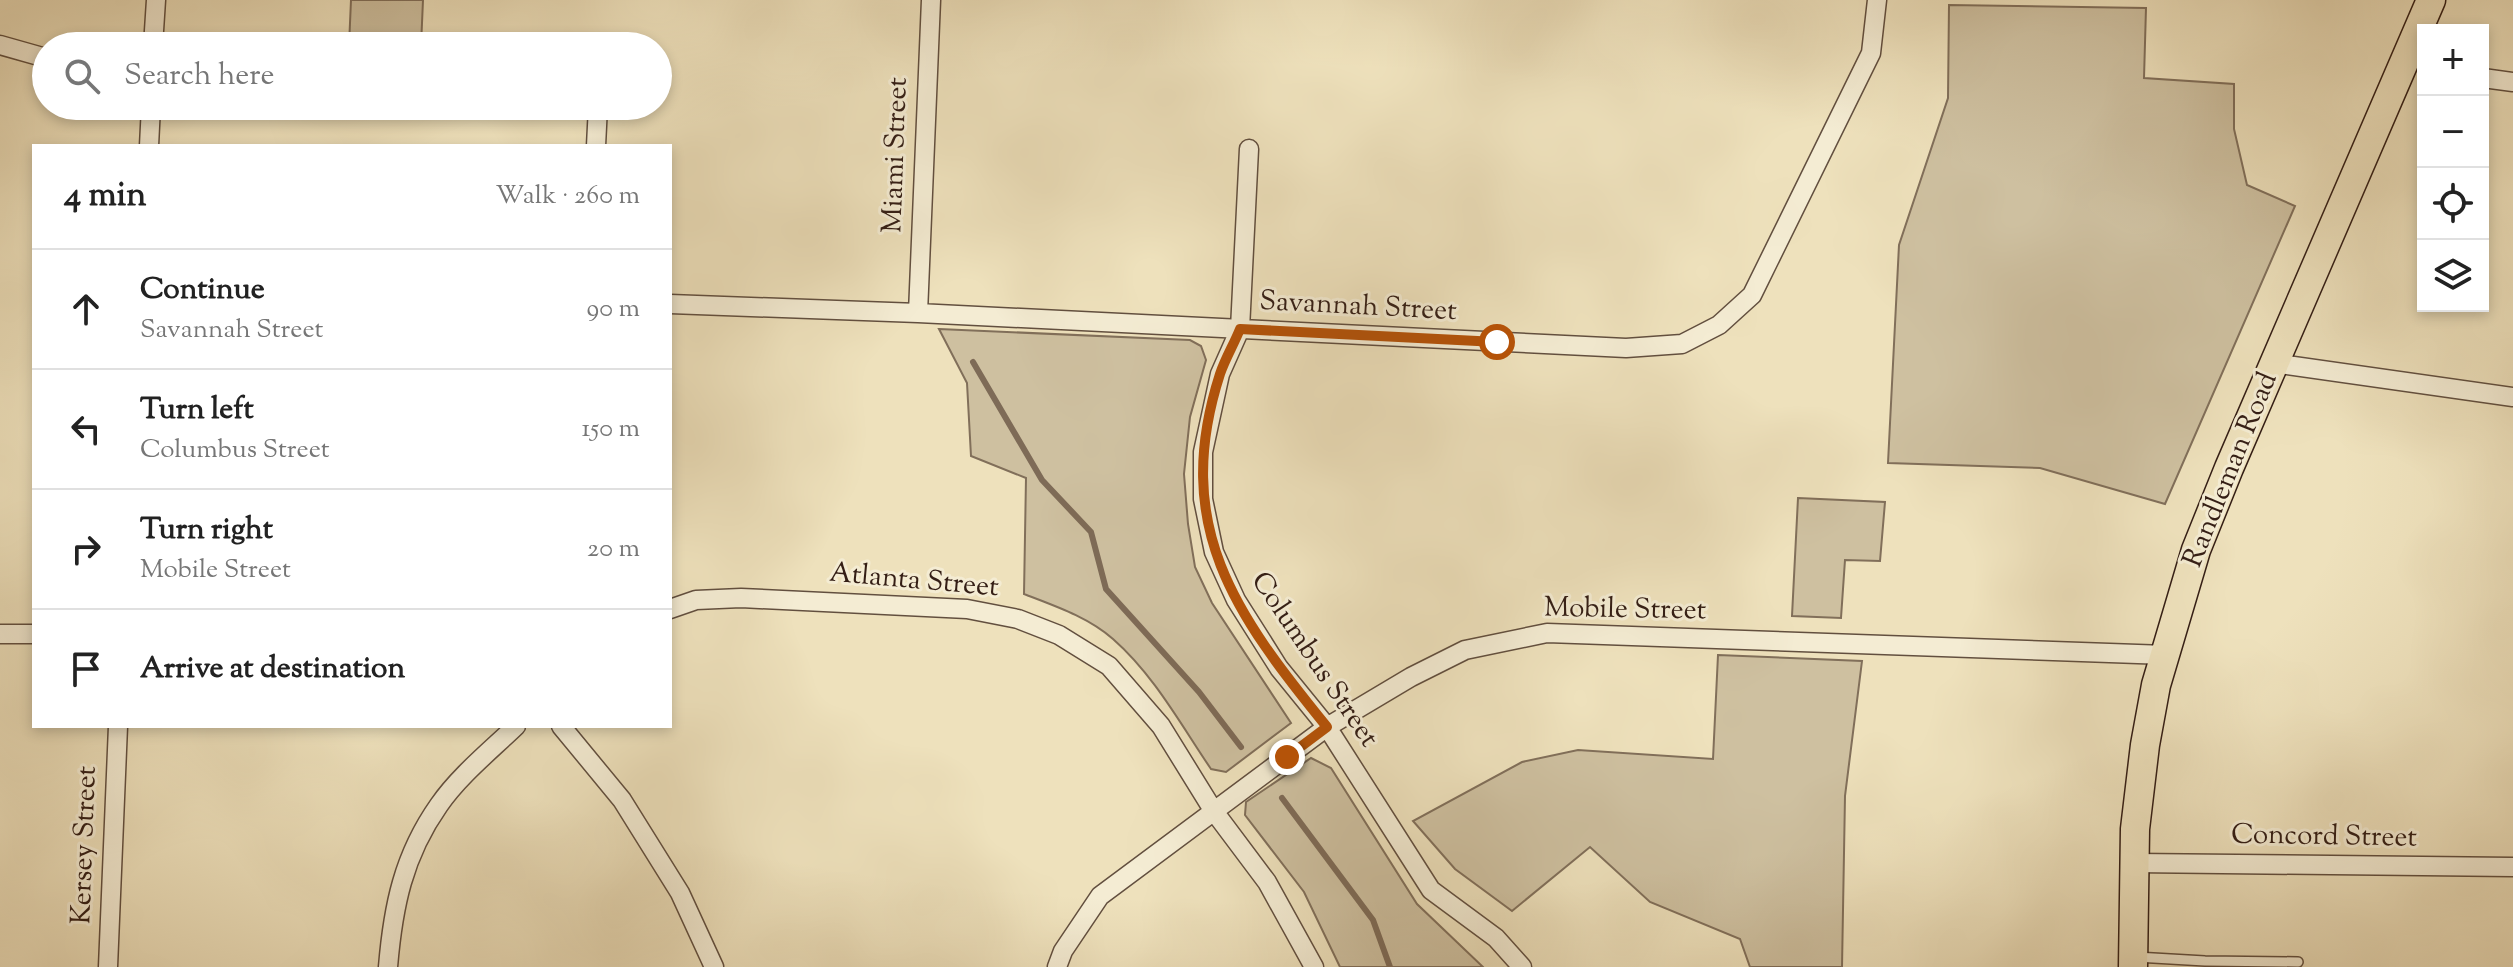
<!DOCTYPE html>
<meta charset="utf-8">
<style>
:root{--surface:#fff;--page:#f2f2f2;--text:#222;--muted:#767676;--line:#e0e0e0}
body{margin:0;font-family:"Sorts Mill Goudy",serif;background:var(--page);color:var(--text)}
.controls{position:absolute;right:24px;top:24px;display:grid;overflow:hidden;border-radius:0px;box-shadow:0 4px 12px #0003}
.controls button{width:72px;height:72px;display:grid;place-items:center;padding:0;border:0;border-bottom:2px solid var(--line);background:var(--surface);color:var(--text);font:40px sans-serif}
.stop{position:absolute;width:24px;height:24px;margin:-18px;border:6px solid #b45309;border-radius:50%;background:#fff}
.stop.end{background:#b45309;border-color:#fff;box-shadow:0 2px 8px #0008}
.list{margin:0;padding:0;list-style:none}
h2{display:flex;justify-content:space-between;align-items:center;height:104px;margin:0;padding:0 32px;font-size:34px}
h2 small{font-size:26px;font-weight:400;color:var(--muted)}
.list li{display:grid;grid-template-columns:52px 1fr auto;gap:24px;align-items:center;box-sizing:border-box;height:120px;padding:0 32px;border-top:2px solid var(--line)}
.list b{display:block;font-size:30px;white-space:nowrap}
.list p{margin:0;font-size:26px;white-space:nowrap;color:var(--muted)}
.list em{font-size:26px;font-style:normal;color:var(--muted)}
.icon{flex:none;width:44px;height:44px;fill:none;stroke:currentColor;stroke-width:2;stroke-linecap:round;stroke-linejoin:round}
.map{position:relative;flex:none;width:2513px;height:967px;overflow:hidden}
.search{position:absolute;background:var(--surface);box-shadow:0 4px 12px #0003;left:32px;top:32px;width:640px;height:88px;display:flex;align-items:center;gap:20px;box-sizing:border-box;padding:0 28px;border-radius:44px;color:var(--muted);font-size:30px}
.panel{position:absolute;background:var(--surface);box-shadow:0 4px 12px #0003;left:32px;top:144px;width:640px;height:584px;border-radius:0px}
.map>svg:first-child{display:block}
</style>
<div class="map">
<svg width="2513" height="967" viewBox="0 0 2513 967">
<rect width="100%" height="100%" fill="#eee1bc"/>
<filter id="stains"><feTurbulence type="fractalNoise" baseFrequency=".0025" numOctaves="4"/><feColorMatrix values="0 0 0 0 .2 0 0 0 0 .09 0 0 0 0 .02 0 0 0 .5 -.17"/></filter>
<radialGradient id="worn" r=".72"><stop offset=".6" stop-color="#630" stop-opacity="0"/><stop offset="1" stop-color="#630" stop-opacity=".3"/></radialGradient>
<path fill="#cec0a0" stroke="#816f5a" stroke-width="2" d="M 351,0 L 423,0 L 421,46 L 349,46 Z
M 1949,5 L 2146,8 L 2144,78 L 2234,84 L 2234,129 L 2247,185 L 2295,206 L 2165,504 L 2040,468 L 1888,463 L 1899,245 L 1948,98 Z
M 939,329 L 1190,340 L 1201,346 L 1206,360 L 1190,417 L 1184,474 L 1188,524 L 1195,567 L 1212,603 L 1291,723 L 1226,772 L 1211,769 C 1181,725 1154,675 1113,639 C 1088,617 1055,606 1024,594 L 1026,478 L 971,456 L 967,383 Z
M 1798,498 L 1885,502 L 1880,561 L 1845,560 L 1841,618 L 1792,616 Z
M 1718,655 L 1862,661 L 1845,796 L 1842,967 L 1750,967 L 1740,939 L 1650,902 L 1590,847 L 1512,911 L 1455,869 L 1413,821 L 1522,762 L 1578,750 L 1713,759 Z
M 1311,758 L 1331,768 L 1417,904 L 1483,967 L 1340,967 L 1304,892 L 1245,815 L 1246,802 Z"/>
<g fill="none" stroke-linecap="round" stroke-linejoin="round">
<path stroke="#7e6b57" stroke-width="6" d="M 973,362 L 1042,480 L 1091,532 L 1106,589 L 1199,692 L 1241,747
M 1282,798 L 1373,920 L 1390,967"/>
<g stroke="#624f3f" stroke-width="12">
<path id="service" d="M 2136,957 L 2205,961 L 2298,962"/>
</g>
<g stroke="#624f3f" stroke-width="21">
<path id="minor" d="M 0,45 L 46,58
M 153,46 L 156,0
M 2483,78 L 2513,82
M 149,146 L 151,106
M 596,146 L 598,106
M 1249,149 L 1240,329 L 1220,374 L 1203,452 L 1203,499 L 1214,552 L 1236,600 L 1279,668 L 1327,727 L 1431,890 L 1496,938 L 1522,967
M 670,304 L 918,313 L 1626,348 L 1682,344 L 1719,325 L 1752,295 L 1871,53 L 1877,0
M 918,313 L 931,0
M 2273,363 L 2513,397
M 670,609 L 696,600 L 741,598 L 967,609 L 1018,619 L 1059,635 L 1109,666 L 1161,726 L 1213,810 L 1267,882 L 1314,967
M 0,634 L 34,634
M 561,726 L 622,800 L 680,893 L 714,967
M 2134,863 L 2513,867
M 108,967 L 118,726
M 388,967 C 393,907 403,856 439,805 C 459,776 490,751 516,726
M 1057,967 L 1063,951 L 1100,896 L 1327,727 L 1411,677 L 1465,650 L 1547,633 L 2166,655"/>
</g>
<g stroke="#341e15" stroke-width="31">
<path id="primary" d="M 2133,967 L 2135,829 L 2145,745 L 2156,685 L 2196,550 L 2229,468 L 2431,0"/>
</g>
<use href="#service" stroke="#f4ecd3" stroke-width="9"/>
<use href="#minor" stroke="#f4ecd3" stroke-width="18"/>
<use href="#primary" stroke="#eee1bc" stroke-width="28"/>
</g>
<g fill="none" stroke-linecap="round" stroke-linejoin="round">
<path stroke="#b45309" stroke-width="10" d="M 1287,757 L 1327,727 C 1235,614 1171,526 1220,374 C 1225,359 1234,344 1240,329 L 1497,342"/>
</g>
<g text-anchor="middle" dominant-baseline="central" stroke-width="6" stroke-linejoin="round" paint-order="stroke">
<g font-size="28" fill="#341e15" stroke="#f4ecd3">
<text transform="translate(896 155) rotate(-88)">Miami Street</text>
<text transform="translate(1358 307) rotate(3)">Savannah Street</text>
<text transform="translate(2231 470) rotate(-68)">Randleman Road</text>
<text transform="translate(914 581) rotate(5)">Atlanta Street</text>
<text transform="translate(1625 610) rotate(1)">Mobile Street</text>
<text transform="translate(1314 660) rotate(56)">Columbus Street</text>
<text transform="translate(2324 837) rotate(1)">Concord Street</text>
<text transform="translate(85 845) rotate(-88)">Kersey Street</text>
</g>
</g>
<rect width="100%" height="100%" filter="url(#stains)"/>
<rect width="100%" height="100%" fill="url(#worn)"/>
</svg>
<div class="controls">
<button>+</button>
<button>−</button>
<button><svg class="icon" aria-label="locate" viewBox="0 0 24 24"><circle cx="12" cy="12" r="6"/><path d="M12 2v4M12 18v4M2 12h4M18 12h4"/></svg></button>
<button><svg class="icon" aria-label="layers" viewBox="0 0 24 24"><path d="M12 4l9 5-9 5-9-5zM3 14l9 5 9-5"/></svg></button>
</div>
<div class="stop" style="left:1497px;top:342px"></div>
<div class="stop end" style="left:1287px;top:757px"></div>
<div class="search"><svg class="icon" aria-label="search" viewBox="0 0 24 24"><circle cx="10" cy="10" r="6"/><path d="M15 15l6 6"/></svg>Search here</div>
<section class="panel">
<h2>4 min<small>Walk · 260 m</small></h2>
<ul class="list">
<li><svg class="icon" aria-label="ahead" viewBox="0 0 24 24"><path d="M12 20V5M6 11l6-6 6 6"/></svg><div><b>Continue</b><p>Savannah Street</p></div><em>90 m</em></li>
<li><svg class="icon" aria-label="left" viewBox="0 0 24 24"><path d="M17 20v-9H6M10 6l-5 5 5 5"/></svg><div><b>Turn left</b><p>Columbus Street</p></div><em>150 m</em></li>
<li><svg class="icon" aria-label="right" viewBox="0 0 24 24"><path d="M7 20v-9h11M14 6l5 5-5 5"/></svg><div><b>Turn right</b><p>Mobile Street</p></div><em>20 m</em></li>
<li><svg class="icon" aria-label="arrive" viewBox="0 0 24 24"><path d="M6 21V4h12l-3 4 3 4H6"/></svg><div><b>Arrive at destination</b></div></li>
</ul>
</section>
</div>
